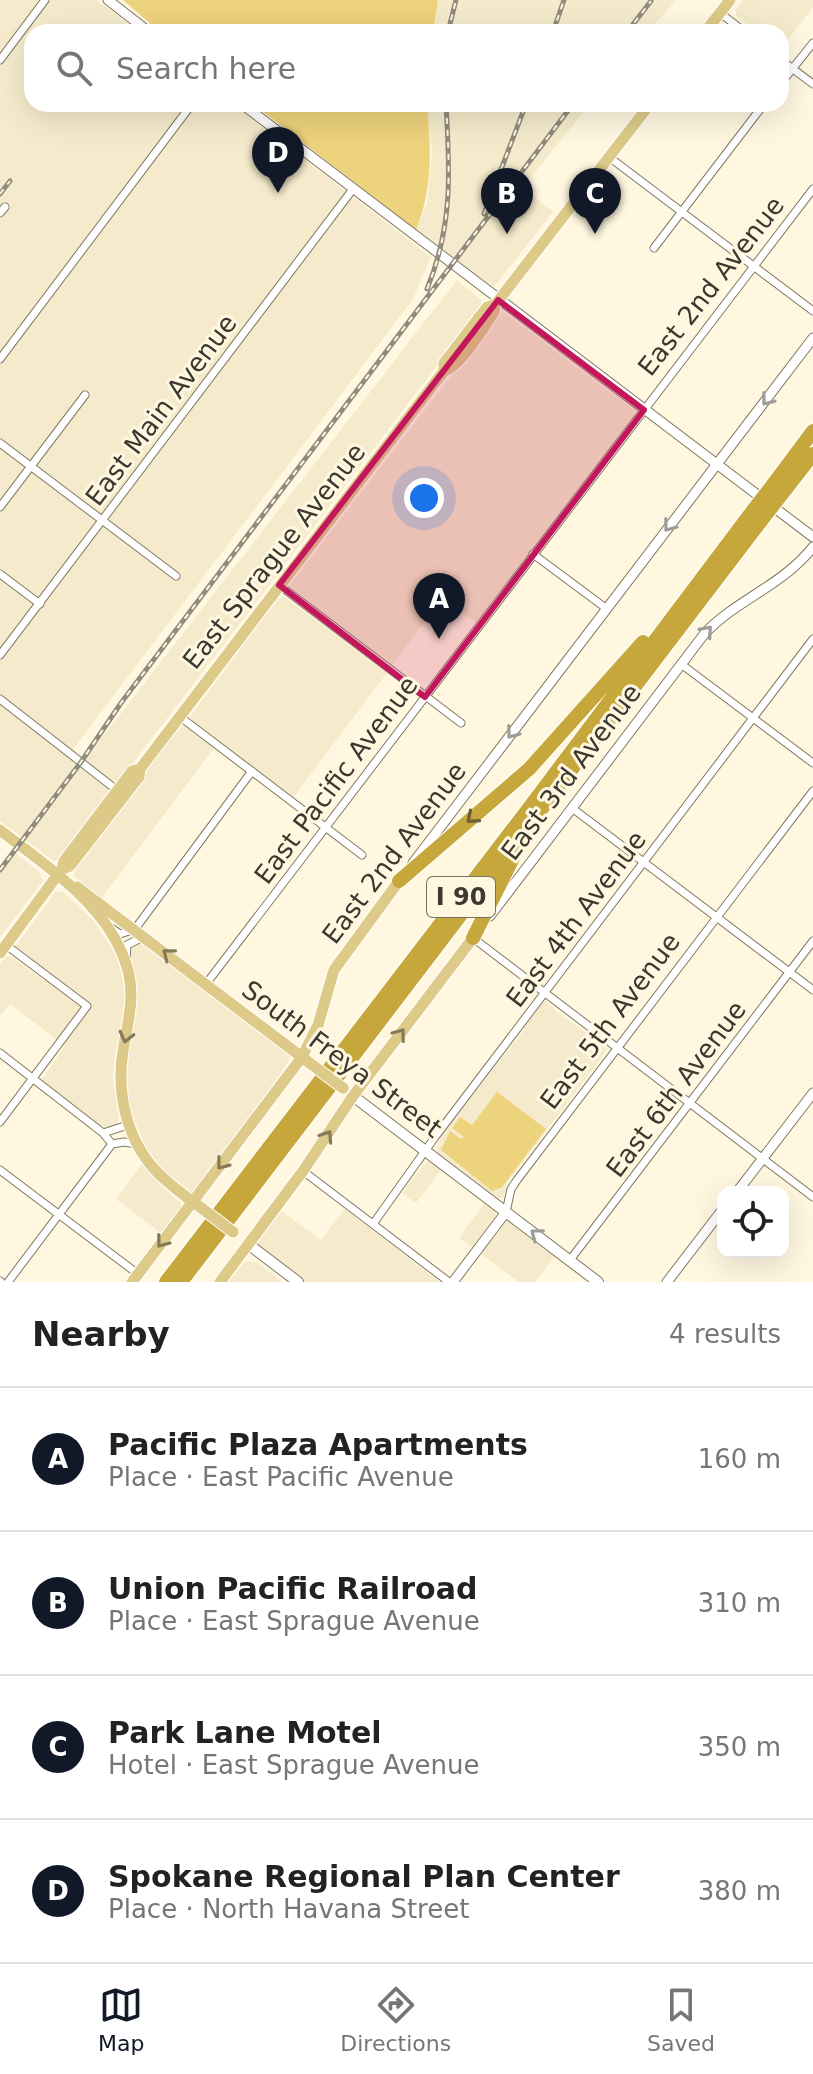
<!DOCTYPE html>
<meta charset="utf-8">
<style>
:root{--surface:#fff;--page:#f6f6f6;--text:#222;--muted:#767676;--line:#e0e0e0;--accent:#111827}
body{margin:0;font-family:"DejaVu Sans",sans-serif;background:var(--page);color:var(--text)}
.controls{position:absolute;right:24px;bottom:24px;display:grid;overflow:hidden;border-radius:16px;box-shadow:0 8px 32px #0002}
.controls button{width:72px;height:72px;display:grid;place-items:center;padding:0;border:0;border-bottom:2px solid var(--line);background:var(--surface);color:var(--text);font:40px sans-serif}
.you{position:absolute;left:424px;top:498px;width:28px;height:28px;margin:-20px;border:6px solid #fff;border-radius:50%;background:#1a73e8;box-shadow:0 0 0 12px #1a73e833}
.badge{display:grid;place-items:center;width:52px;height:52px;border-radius:50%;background:var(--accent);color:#fff;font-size:26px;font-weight:700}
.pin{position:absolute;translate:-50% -66px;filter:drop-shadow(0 2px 4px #0008)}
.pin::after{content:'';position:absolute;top:42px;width:28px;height:24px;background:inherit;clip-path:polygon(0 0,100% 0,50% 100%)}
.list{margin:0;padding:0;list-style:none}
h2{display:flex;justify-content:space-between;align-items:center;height:104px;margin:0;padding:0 32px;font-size:34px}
h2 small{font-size:26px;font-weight:400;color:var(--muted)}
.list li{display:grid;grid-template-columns:52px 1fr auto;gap:24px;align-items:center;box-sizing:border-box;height:144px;padding:0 32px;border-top:2px solid var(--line)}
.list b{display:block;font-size:30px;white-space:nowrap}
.list p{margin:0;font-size:26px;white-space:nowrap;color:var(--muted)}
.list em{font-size:26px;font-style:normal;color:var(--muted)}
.icon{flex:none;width:44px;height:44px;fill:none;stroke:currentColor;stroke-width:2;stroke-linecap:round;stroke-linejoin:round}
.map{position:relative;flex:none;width:813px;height:1282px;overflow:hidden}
.search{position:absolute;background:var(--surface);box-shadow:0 8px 32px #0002;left:24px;right:24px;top:24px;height:88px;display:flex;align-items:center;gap:20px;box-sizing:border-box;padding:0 28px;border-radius:24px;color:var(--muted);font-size:30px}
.sheet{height:680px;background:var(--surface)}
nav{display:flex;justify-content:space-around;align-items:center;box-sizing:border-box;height:112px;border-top:2px solid var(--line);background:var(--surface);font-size:22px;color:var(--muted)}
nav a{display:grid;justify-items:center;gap:4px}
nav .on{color:var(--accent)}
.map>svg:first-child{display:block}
</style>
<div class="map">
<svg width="813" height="1282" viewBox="0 0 813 1282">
<rect width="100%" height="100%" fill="#fff7e0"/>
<path fill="#f5ebcc" d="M 0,0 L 97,0 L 138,32 L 32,32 L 32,104 L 232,104 L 431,257 L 413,299 L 72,751 L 81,758 L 22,837 L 0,821 Z
M 438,0 L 676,0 L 648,32 L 433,32 Z
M 743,0 L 813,0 L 813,7 L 781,49 L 781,32 L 758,32 L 736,16 L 736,9 Z
M 427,104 L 590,104 L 523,187 L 553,212 L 494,287 L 416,230 L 427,203 L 432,152 Z
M 457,280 L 481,300 L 482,307 L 120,780 L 112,782 L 84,761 Z
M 500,313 L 505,313 L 635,411 L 635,415 L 476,623 L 443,598 L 391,666 L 289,586 Z
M 283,596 L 387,673 L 293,798 L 192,720 L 190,716 L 278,599 Z
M 184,726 L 214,748 L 101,899 L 74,876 L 73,867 L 179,728 Z
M 79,767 L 107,788 L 109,793 L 60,859 L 54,861 L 25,840 Z
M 15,853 L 38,871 L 43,881 L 0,937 L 0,873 Z
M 56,891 L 63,892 L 94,921 L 115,953 L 121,972 L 125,993 L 124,1014 L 115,1055 L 113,1078 L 119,1119 L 117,1125 L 110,1128 L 96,1124 L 41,1081 L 65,1046 L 10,1004 L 0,1016 L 0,964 L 5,957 L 11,956 L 44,981 L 49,975 L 15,947 Z
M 140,943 L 291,1056 L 262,1105 L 191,1194 L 166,1175 L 145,1147 L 127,1102 L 126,1057 L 135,1019 L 136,1000 L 128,952 L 132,945 Z
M 543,1001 L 546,1001 L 557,1012 L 608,1049 L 507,1183 L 504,1196 L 498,1199 L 437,1154 L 436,1150 L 440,1137 L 524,1030 L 524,1025 Z
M 430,1161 L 441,1170 L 416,1203 L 402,1193 L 426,1162 Z
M 142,1164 L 158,1183 L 181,1203 L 181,1207 L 162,1234 L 116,1199 Z
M 485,1203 L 495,1210 L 496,1215 L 472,1247 L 459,1238 Z
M 345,1209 L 439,1282 L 304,1282 L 256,1245 L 255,1241 L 280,1210 L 321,1240 Z
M 507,1221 L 555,1257 L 535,1282 L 519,1282 L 481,1254 Z
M 246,1261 L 257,1262 L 282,1282 L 227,1282 Z"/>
<path fill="#eed37d" d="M 123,0 L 438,0 L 433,32 L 160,32 Z
M 253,104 L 427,104 C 431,148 433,188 416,230 Z
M 497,1092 L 546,1129 L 502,1187 L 492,1191 L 441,1150 L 450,1131 L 461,1139 L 464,1137 L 452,1128 L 460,1117 L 472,1125 Z"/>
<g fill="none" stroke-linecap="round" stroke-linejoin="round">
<g stroke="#807964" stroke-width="9">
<path id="minor" d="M 720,13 L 745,32
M 0,60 L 45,0
M 781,60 L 813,84
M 781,83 L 813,43
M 609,157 L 813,311
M 0,213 L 5,207
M 654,248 L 764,104
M 0,359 L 192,104
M 0,443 L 176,576
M 0,507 L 85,395
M 533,554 L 607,609
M 0,574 L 40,604
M 279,585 L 461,723
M 0,655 L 353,189
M 681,664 L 813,763
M 0,699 L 118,791
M 179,716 L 362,855
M 572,808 L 813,990
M 110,927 L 120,934 L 135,929 L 252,771
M 473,938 L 813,1197
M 126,959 L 127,945 L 143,937
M 206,984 L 813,189
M 0,1053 L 103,1133 L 112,1144
M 0,1122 L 87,1006 L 6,945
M 103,1133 L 128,1125
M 112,1144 L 124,1142 L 137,1144
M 0,1170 L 138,1274
M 303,1171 L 449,1282
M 506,1212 L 511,1189 L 517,1180 L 813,791
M 373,1224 L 435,1137 L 813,639
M 570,1260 L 813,941
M 0,1281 L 1,1282
M 8,1282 L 112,1144"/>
</g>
<g stroke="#807964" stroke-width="11">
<path id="tertiary" d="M 108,0 L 149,32
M 242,104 L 813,537
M 413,863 L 813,338
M 490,916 L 705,633 C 739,598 782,586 813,547
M 737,1192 L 813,1093
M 453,1282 L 506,1212
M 667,1282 L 723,1209"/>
</g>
<g stroke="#807964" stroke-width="12">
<path id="secondary" d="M 353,1096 L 598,1282
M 248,1244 L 298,1282"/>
</g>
<g stroke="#fff" stroke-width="13">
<path id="primary" d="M 705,32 L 730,0
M 444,371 C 460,367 484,327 494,312 L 495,305 L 650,104
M 0,830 C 46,866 105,903 125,961 C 137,993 128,1020 123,1051 C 116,1093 127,1140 156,1171 C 171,1187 191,1200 208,1213
M 62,869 L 70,866 L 139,777 L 140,769
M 77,887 L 319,1070
M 0,953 L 62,869 L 64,861 L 132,771 L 140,769 L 146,761 L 433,385 L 444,371 L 444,363 L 487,307 L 495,305
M 132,1282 L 302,1057 L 318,1025 L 334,970 L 399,881
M 220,1282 L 303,1171 L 353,1096 L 473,938"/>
</g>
<g stroke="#fff" stroke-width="16">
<path id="motorway" d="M 772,486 L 813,431
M 782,494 L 813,454
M 399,881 L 529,769 L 643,642
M 473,938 L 514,856
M 166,1282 L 529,808 L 754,509
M 181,1282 L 764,517"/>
</g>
<use href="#minor" stroke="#fff" stroke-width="7"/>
<use href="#tertiary" stroke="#fff" stroke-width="9"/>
<use href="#secondary" stroke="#fff" stroke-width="10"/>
<use href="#primary" stroke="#ddca89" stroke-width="11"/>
<use href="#motorway" stroke="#c6a73b" stroke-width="14"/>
<g stroke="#908b7c" stroke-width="5">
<path id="rail" d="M 448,32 L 456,0
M 553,32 L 564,0
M 627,32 L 651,1
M 0,194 L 10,181
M 484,214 L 526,104
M 427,289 C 453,226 450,171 446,104
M 0,870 L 81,762 L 121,703 L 573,104"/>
</g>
<use href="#rail" stroke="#fff7e0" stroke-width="2" stroke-dasharray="6" stroke-linecap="butt"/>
<g stroke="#fff" stroke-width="13" stroke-linecap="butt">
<path id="primary-bridge" d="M 319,1070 L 343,1088
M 208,1213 L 233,1232"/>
</g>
<g stroke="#fff" stroke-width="16" stroke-linecap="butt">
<path id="motorway-bridge" d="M 754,509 L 772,486
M 764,517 L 782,494"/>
</g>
<use href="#primary-bridge" stroke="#ddca89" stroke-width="11"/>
<use href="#motorway-bridge" stroke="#c6a73b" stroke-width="14"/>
</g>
<defs><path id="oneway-chevron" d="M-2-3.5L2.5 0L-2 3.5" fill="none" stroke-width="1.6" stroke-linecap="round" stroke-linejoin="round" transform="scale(2)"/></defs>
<g stroke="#9d9c97">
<use href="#oneway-chevron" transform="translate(767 400) rotate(128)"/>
<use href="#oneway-chevron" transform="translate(669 526) rotate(127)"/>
<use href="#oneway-chevron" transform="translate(707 631) rotate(-49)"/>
<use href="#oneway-chevron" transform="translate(512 733) rotate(127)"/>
<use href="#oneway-chevron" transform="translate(536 1234) rotate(-143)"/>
</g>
<use stroke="#6c5f33" href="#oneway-chevron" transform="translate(472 818) rotate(139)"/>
<g stroke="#847a58">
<use href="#oneway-chevron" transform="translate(168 954) rotate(-142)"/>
<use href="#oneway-chevron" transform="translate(400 1034) rotate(-53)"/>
<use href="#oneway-chevron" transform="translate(126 1037) rotate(104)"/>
<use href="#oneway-chevron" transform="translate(327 1136) rotate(-56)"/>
<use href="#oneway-chevron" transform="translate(222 1164) rotate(128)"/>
<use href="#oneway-chevron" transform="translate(162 1242) rotate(127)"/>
</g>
<path fill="#c2185b" fill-opacity="0.2" stroke="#c2185b" stroke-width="6" stroke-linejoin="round" d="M 498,300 L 644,410 L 425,697 L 279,585 Z"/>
<g text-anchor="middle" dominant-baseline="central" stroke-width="6" stroke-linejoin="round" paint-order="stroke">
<rect fill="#fff7e0" stroke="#767164" stroke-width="2" x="427" y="877" width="68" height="40" rx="6"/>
<g font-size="24" font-weight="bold" fill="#3b382f">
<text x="461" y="897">I 90</text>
</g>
<g font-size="26" fill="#3b382f" stroke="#fff7e0">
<text transform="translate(711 286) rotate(-52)">East 2nd Avenue</text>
<text transform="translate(161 410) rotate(-53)">East Main Avenue</text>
<text transform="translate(274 556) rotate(-52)">East Sprague Avenue</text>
<text transform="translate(571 772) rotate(-53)">East 3rd Avenue</text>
<text transform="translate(336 780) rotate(-53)">East Pacific Avenue</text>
<text transform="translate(394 853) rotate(-53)">East 2nd Avenue</text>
<text transform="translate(576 919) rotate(-53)">East 4th Avenue</text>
<text transform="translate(610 1021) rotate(-53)">East 5th Avenue</text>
<text transform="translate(342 1059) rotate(37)">South Freya Street</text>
<text transform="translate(676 1089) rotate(-53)">East 6th Avenue</text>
</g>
</g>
</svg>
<div class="controls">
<button><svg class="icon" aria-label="locate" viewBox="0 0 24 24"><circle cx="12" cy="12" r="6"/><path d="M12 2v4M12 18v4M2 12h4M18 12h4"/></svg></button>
</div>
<div class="you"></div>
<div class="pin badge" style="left:439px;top:639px">A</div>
<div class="pin badge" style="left:507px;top:234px">B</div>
<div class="pin badge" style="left:595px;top:234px">C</div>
<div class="pin badge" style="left:278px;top:193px">D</div>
<div class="search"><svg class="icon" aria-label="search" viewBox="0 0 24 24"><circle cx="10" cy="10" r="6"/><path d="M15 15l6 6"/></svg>Search here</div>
</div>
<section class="sheet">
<h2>Nearby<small>4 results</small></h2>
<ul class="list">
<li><span class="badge">A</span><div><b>Pacific Plaza Apartments</b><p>Place · East Pacific Avenue</p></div><em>160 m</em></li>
<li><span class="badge">B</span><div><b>Union Pacific Railroad</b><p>Place · East Sprague Avenue</p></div><em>310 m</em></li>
<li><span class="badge">C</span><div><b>Park Lane Motel</b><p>Hotel · East Sprague Avenue</p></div><em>350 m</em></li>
<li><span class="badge">D</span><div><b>Spokane Regional Plan Center</b><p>Place · North Havana Street</p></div><em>380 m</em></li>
</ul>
</section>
<nav>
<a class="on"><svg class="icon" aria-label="map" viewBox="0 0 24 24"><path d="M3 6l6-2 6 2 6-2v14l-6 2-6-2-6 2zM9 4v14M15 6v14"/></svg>Map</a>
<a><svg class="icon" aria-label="directions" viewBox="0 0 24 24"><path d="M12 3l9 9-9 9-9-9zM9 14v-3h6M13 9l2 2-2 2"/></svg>Directions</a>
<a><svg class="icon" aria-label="saved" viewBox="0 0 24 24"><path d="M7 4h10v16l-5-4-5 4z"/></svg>Saved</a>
</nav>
